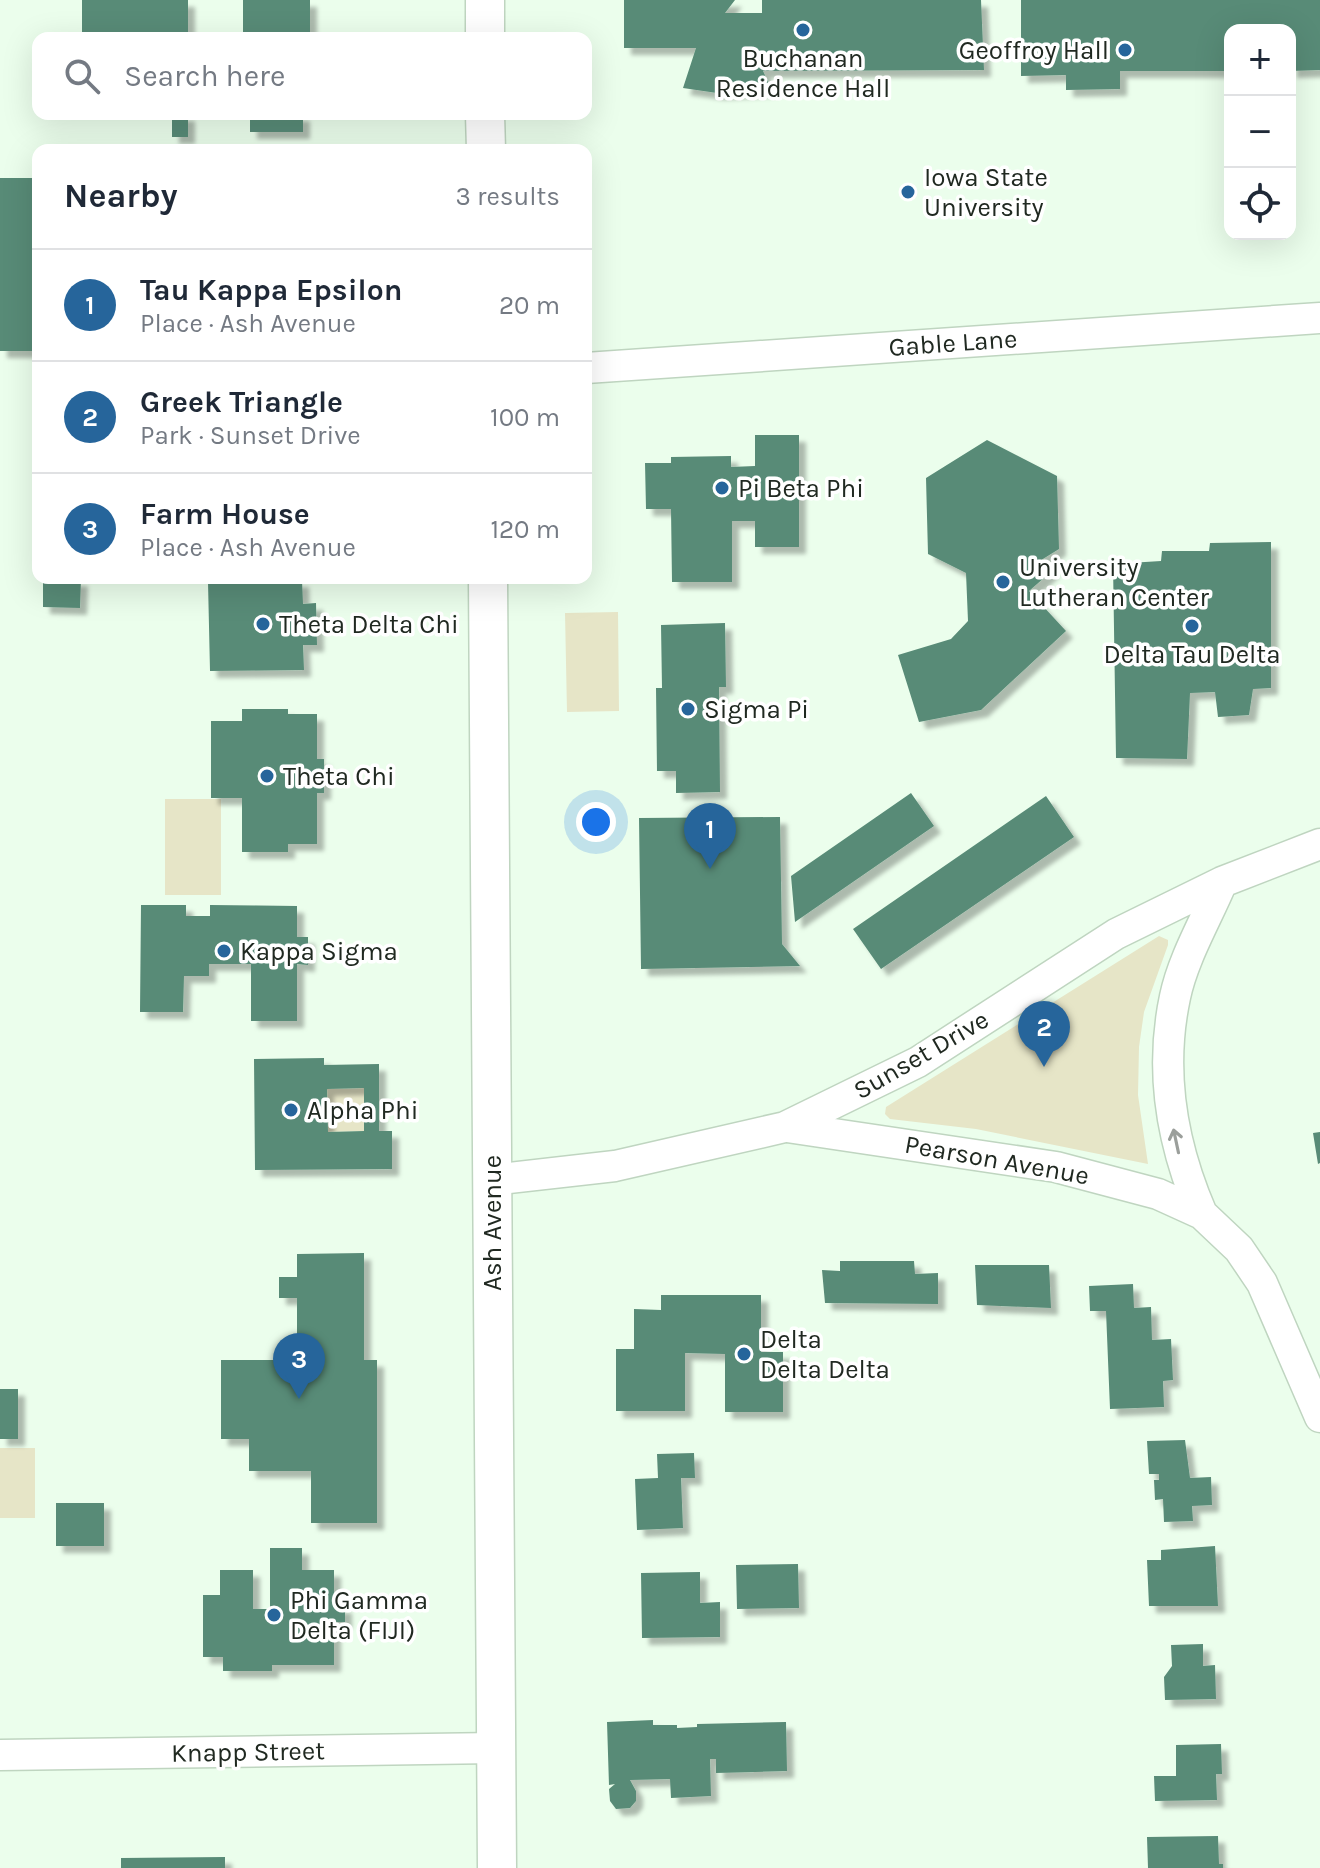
<!DOCTYPE html>
<meta charset="utf-8">
<style>
:root{--surface:#fff;--page:#f6f6f7;--text:#1f2937;--muted:#747a83;--line:#e0e1e3;--accent:#26659b}
body{margin:0;font-family:Karla,sans-serif;background:var(--page);color:var(--text)}
.controls{position:absolute;right:24px;top:24px;display:grid;overflow:hidden;border-radius:16px;box-shadow:0 8px 32px #0002}
.controls button{width:72px;height:72px;display:grid;place-items:center;padding:0;border:0;border-bottom:2px solid var(--line);background:var(--surface);color:var(--text);font:40px sans-serif}
.you{position:absolute;left:596px;top:822px;width:28px;height:28px;margin:-20px;border:6px solid #fff;border-radius:50%;background:#1a73e8;box-shadow:0 0 0 12px #1a73e833}
.badge{display:grid;place-items:center;width:52px;height:52px;border-radius:50%;background:var(--accent);color:#fff;font-size:26px;font-weight:700}
.pin{position:absolute;translate:-50% -66px;filter:drop-shadow(0 2px 4px #0008)}
.pin::after{content:'';position:absolute;top:42px;width:28px;height:24px;background:inherit;clip-path:polygon(0 0,100% 0,50% 100%)}
.list{margin:0;padding:0;list-style:none}
h2{display:flex;justify-content:space-between;align-items:center;height:104px;margin:0;padding:0 32px;font-size:34px}
h2 small{font-size:26px;font-weight:400;color:var(--muted)}
.list li{display:grid;grid-template-columns:52px 1fr auto;gap:24px;align-items:center;box-sizing:border-box;height:112px;padding:0 32px;border-top:2px solid var(--line)}
.list b{display:block;font-size:30px;white-space:nowrap}
.list p{margin:0;font-size:26px;white-space:nowrap;color:var(--muted)}
.list em{font-size:26px;font-style:normal;color:var(--muted)}
.icon{flex:none;width:44px;height:44px;fill:none;stroke:currentColor;stroke-width:2;stroke-linecap:round;stroke-linejoin:round}
.map{position:relative;flex:none;width:1320px;height:1868px;overflow:hidden}
.search{position:absolute;background:var(--surface);box-shadow:0 8px 32px #0002;left:32px;top:32px;width:560px;height:88px;display:flex;align-items:center;gap:20px;box-sizing:border-box;padding:0 28px;border-radius:16px;color:var(--muted);font-size:30px}
.panel{position:absolute;background:var(--surface);box-shadow:0 8px 32px #0002;left:32px;top:144px;width:560px;height:440px;border-radius:16px}
.map>svg:first-child{display:block}
</style>
<div class="map">
<svg width="1320" height="1868" viewBox="0 0 1320 1868">
<defs>
<filter id="shadow"><feDropShadow dx="7" dy="7" stdDeviation="2" flood-color="#0004"/></filter>
</defs>
<rect width="100%" height="100%" fill="#ebfeec"/>
<path fill="#e6e5c7" d="M 618,612 L 619,711 L 567,712 L 565,613 Z
M 165,799 L 221,799 L 221,895 L 165,895 Z
M 1159,936 L 1168,940 L 1168,945 L 1144,1012 L 1139,1047 L 1138,1095 L 1148,1164 L 976,1129 L 890,1119 L 885,1114 L 886,1107 Z
M 364,1088 L 364,1131 L 328,1132 L 327,1089 Z
M 0,1448 L 35,1448 L 35,1518 L 0,1518 Z"/>
<path fill="#588b77" fill-rule="evenodd" filter="url(#shadow)" d="M 82,0 L 188,0 L 188,38 L 172,38 L 172,32 L 82,32 Z
M 243,0 L 310,0 L 310,38 L 243,38 Z
M 624,0 L 735,0 L 725,13 L 762,13 L 762,0 L 981,0 L 984,70 L 763,71 L 772,90 L 717,93 L 683,88 L 696,48 L 624,48 Z
M 1021,0 L 1320,0 L 1320,70 L 1290,71 L 1290,30 L 1230,30 L 1230,71 L 1120,71 L 1120,89 L 1066,90 L 1066,75 L 1021,76 Z
M 172,114 L 188,114 L 188,137 L 172,137 Z
M 250,114 L 303,114 L 303,132 L 250,132 Z
M 86,146 L 172,146 L 172,150 L 86,150 Z
M 0,178 L 38,178 L 38,351 L 0,351 Z
M 755,435 L 799,435 L 799,547 L 755,547 L 755,521 L 732,521 L 732,582 L 672,582 L 671,509 L 646,509 L 645,463 L 671,463 L 671,457 L 731,456 L 731,467 L 755,466 Z
M 987,440 L 1057,476 L 1059,549 L 1038,562 L 1053,570 L 1029,591 L 1066,631 L 981,710 L 919,722 L 898,655 L 951,639 L 968,621 L 966,573 L 928,554 L 926,478 Z
M 1271,542 L 1271,688 L 1253,689 L 1249,715 L 1218,717 L 1215,692 L 1190,693 L 1187,759 L 1116,758 L 1113,564 L 1161,561 L 1162,551 L 1209,551 L 1210,543 Z
M 43,579 L 81,579 L 80,608 L 43,607 Z
M 302,580 L 303,604 L 316,603 L 317,645 L 303,645 L 304,670 L 210,671 L 208,582 Z
M 725,623 L 726,687 L 719,687 L 720,792 L 676,793 L 676,771 L 657,771 L 656,688 L 662,688 L 661,625 Z
M 242,709 L 288,709 L 288,714 L 317,714 L 317,759 L 324,759 L 324,793 L 317,793 L 317,844 L 288,844 L 288,852 L 242,852 L 242,798 L 211,798 L 211,721 L 242,721 Z
M 911,793 L 934,826 L 795,922 L 791,876 Z
M 1046,796 L 1074,837 L 881,969 L 853,929 Z
M 780,817 L 782,944 L 800,966 L 641,969 L 639,818 Z
M 141,905 L 186,905 L 186,916 L 210,916 L 210,905 L 297,906 L 297,937 L 308,937 L 308,965 L 297,964 L 297,1021 L 251,1021 L 251,964 L 209,964 L 209,976 L 184,976 L 183,1012 L 140,1012 Z
M 324,1058 L 324,1065 L 379,1064 L 379,1131 L 392,1131 L 392,1169 L 255,1170 L 254,1059 ZM 364,1088 L 364,1131 L 328,1132 L 327,1089 Z
M 1320,1132 L 1320,1163 L 1318,1164 L 1313,1133 Z
M 364,1253 L 364,1360 L 377,1360 L 377,1523 L 311,1523 L 311,1471 L 249,1471 L 249,1439 L 221,1439 L 221,1360 L 297,1360 L 297,1298 L 279,1298 L 279,1277 L 297,1277 L 297,1254 Z
M 840,1261 L 914,1261 L 915,1274 L 938,1273 L 938,1304 L 825,1303 L 822,1270 L 840,1271 Z
M 975,1265 L 1049,1265 L 1051,1308 L 977,1305 Z
M 1133,1284 L 1134,1308 L 1151,1307 L 1152,1340 L 1171,1339 L 1173,1380 L 1163,1381 L 1164,1407 L 1110,1409 L 1106,1311 L 1090,1311 L 1089,1286 Z
M 661,1295 L 761,1295 L 761,1352 L 783,1352 L 783,1412 L 725,1412 L 725,1354 L 685,1353 L 685,1411 L 616,1411 L 616,1349 L 634,1349 L 634,1309 L 661,1310 Z
M 0,1389 L 18,1389 L 18,1439 L 0,1439 Z
M 1185,1440 L 1190,1478 L 1211,1477 L 1212,1505 L 1192,1506 L 1193,1521 L 1164,1522 L 1163,1499 L 1155,1500 L 1154,1480 L 1159,1480 L 1159,1474 L 1149,1474 L 1147,1441 Z
M 694,1453 L 695,1478 L 681,1478 L 683,1528 L 637,1530 L 635,1479 L 658,1478 L 657,1454 Z
M 56,1503 L 104,1503 L 104,1546 L 56,1546 Z
M 1215,1546 L 1218,1606 L 1149,1606 L 1147,1560 L 1161,1560 L 1161,1550 Z
M 270,1548 L 302,1548 L 302,1570 L 334,1570 L 334,1606 L 345,1606 L 345,1622 L 334,1622 L 334,1665 L 272,1665 L 272,1671 L 223,1671 L 223,1657 L 203,1657 L 203,1595 L 220,1595 L 220,1570 L 253,1570 L 253,1609 L 270,1609 Z
M 798,1564 L 799,1608 L 737,1609 L 736,1565 Z
M 700,1572 L 700,1603 L 720,1602 L 720,1637 L 642,1638 L 641,1573 Z
M 1203,1644 L 1203,1666 L 1215,1665 L 1216,1699 L 1165,1700 L 1164,1677 L 1172,1666 L 1171,1645 Z
M 653,1720 L 653,1725 L 677,1725 L 677,1728 L 697,1727 L 697,1724 L 786,1722 L 787,1771 L 716,1773 L 716,1759 L 710,1759 L 711,1796 L 671,1798 L 670,1779 L 630,1780 L 636,1791 L 636,1801 L 630,1808 L 616,1809 L 610,1801 L 609,1789 L 615,1784 L 609,1785 L 607,1722 Z
M 1221,1744 L 1222,1774 L 1216,1774 L 1217,1800 L 1155,1801 L 1154,1776 L 1176,1776 L 1176,1745 Z
M 1218,1836 L 1219,1864 L 1223,1864 L 1223,1868 L 1148,1868 L 1147,1837 Z
M 225,1857 L 225,1868 L 121,1868 L 121,1858 Z"/>
<g fill="none" stroke-linecap="round" stroke-linejoin="round">
<g stroke="#bfd5c0" stroke-width="33">
<path id="minor" d="M 586,368 L 1320,318
M 787,1127 L 1056,1167 L 1158,1194 L 1202,1214 L 1239,1249 L 1262,1283 L 1320,1417
M 492,1180 L 615,1166 L 785,1127 L 918,1062 L 1116,934 L 1222,882 L 1320,844
M 1202,1214 C 1172,1145 1159,1072 1175,997 C 1183,958 1207,918 1222,882
M 0,1755 L 496,1748"/>
</g>
<g stroke="#bfd5c0" stroke-width="41">
<path id="tertiary" d="M 485,0 L 485,38
M 485,114 L 486,150
M 488,578 L 497,1868"/>
</g>
<use href="#minor" stroke="#fff" stroke-width="30"/>
<use href="#tertiary" stroke="#fff" stroke-width="38"/>
</g>
<defs><path id="oneway-shaft" d="M-6 0H5M1.5-3L5.5 0L1.5 3" fill="none" stroke-width="1.6" stroke-linecap="round" stroke-linejoin="round" transform="scale(2)"/></defs>
<use stroke="#9b9f9b" href="#oneway-shaft" transform="translate(1176 1141) rotate(-102)"/>
<g fill="#26659b" stroke="#fff" stroke-width="3">
<circle cx="803" cy="30" r="8"/>
<circle cx="1125" cy="50" r="8"/>
<circle cx="908" cy="192" r="8"/>
<circle cx="722" cy="488" r="8"/>
<circle cx="1003" cy="582" r="8"/>
<circle cx="263" cy="624" r="8"/>
<circle cx="1192" cy="626" r="8"/>
<circle cx="688" cy="709" r="8"/>
<circle cx="267" cy="776" r="8"/>
<circle cx="224" cy="951" r="8"/>
<circle cx="291" cy="1110" r="8"/>
<circle cx="744" cy="1354" r="8"/>
<circle cx="274" cy="1615" r="8"/>
</g>
<g text-anchor="middle" dominant-baseline="central" stroke-width="7" stroke-linejoin="round" paint-order="stroke">
<g font-size="26" fill="#202921" stroke="#fff" text-anchor="start">
<text x="1109" y="50" text-anchor="end">Geoffroy Hall</text>
<text x="803" y="58" text-anchor="middle">Buchanan<tspan x="803" dy="30">Residence Hall</tspan></text>
<text x="924" y="177">Iowa State<tspan x="924" dy="30">University</tspan></text>
<text x="738" y="488">Pi Beta Phi</text>
<text x="1019" y="567">University<tspan x="1019" dy="30">Lutheran Center</tspan></text>
<text x="279" y="624">Theta Delta Chi</text>
<text x="1192" y="654" text-anchor="middle">Delta Tau Delta</text>
<text x="704" y="709">Sigma Pi</text>
<text x="283" y="776">Theta Chi</text>
<text x="240" y="951">Kappa Sigma</text>
<text x="307" y="1110">Alpha Phi</text>
<text x="760" y="1339">Delta<tspan x="760" dy="30">Delta Delta</tspan></text>
<text x="290" y="1600">Phi Gamma<tspan x="290" dy="30">Delta (FIJI)</tspan></text>
</g>
<g font-size="26" fill="#202921" stroke="#fff">
<text transform="translate(953 343) rotate(-4)">Gable Lane</text>
<text transform="translate(921 1055) rotate(-30)">Sunset Drive</text>
<text transform="translate(997 1160) rotate(10)">Pearson Avenue</text>
<text transform="translate(492 1223) rotate(-90)">Ash Avenue</text>
<text transform="translate(248 1752) rotate(-1)">Knapp Street</text>
</g>
</g>
</svg>
<div class="controls">
<button>+</button>
<button>−</button>
<button><svg class="icon" aria-label="locate" viewBox="0 0 24 24"><circle cx="12" cy="12" r="6"/><path d="M12 2v4M12 18v4M2 12h4M18 12h4"/></svg></button>
</div>
<div class="you"></div>
<div class="pin badge" style="left:710px;top:869px">1</div>
<div class="pin badge" style="left:1044px;top:1067px">2</div>
<div class="pin badge" style="left:299px;top:1399px">3</div>
<div class="search"><svg class="icon" aria-label="search" viewBox="0 0 24 24"><circle cx="10" cy="10" r="6"/><path d="M15 15l6 6"/></svg>Search here</div>
<section class="panel">
<h2>Nearby<small>3 results</small></h2>
<ul class="list">
<li><span class="badge">1</span><div><b>Tau Kappa Epsilon</b><p>Place · Ash Avenue</p></div><em>20 m</em></li>
<li><span class="badge">2</span><div><b>Greek Triangle</b><p>Park · Sunset Drive</p></div><em>100 m</em></li>
<li><span class="badge">3</span><div><b>Farm House</b><p>Place · Ash Avenue</p></div><em>120 m</em></li>
</ul>
</section>
</div>
